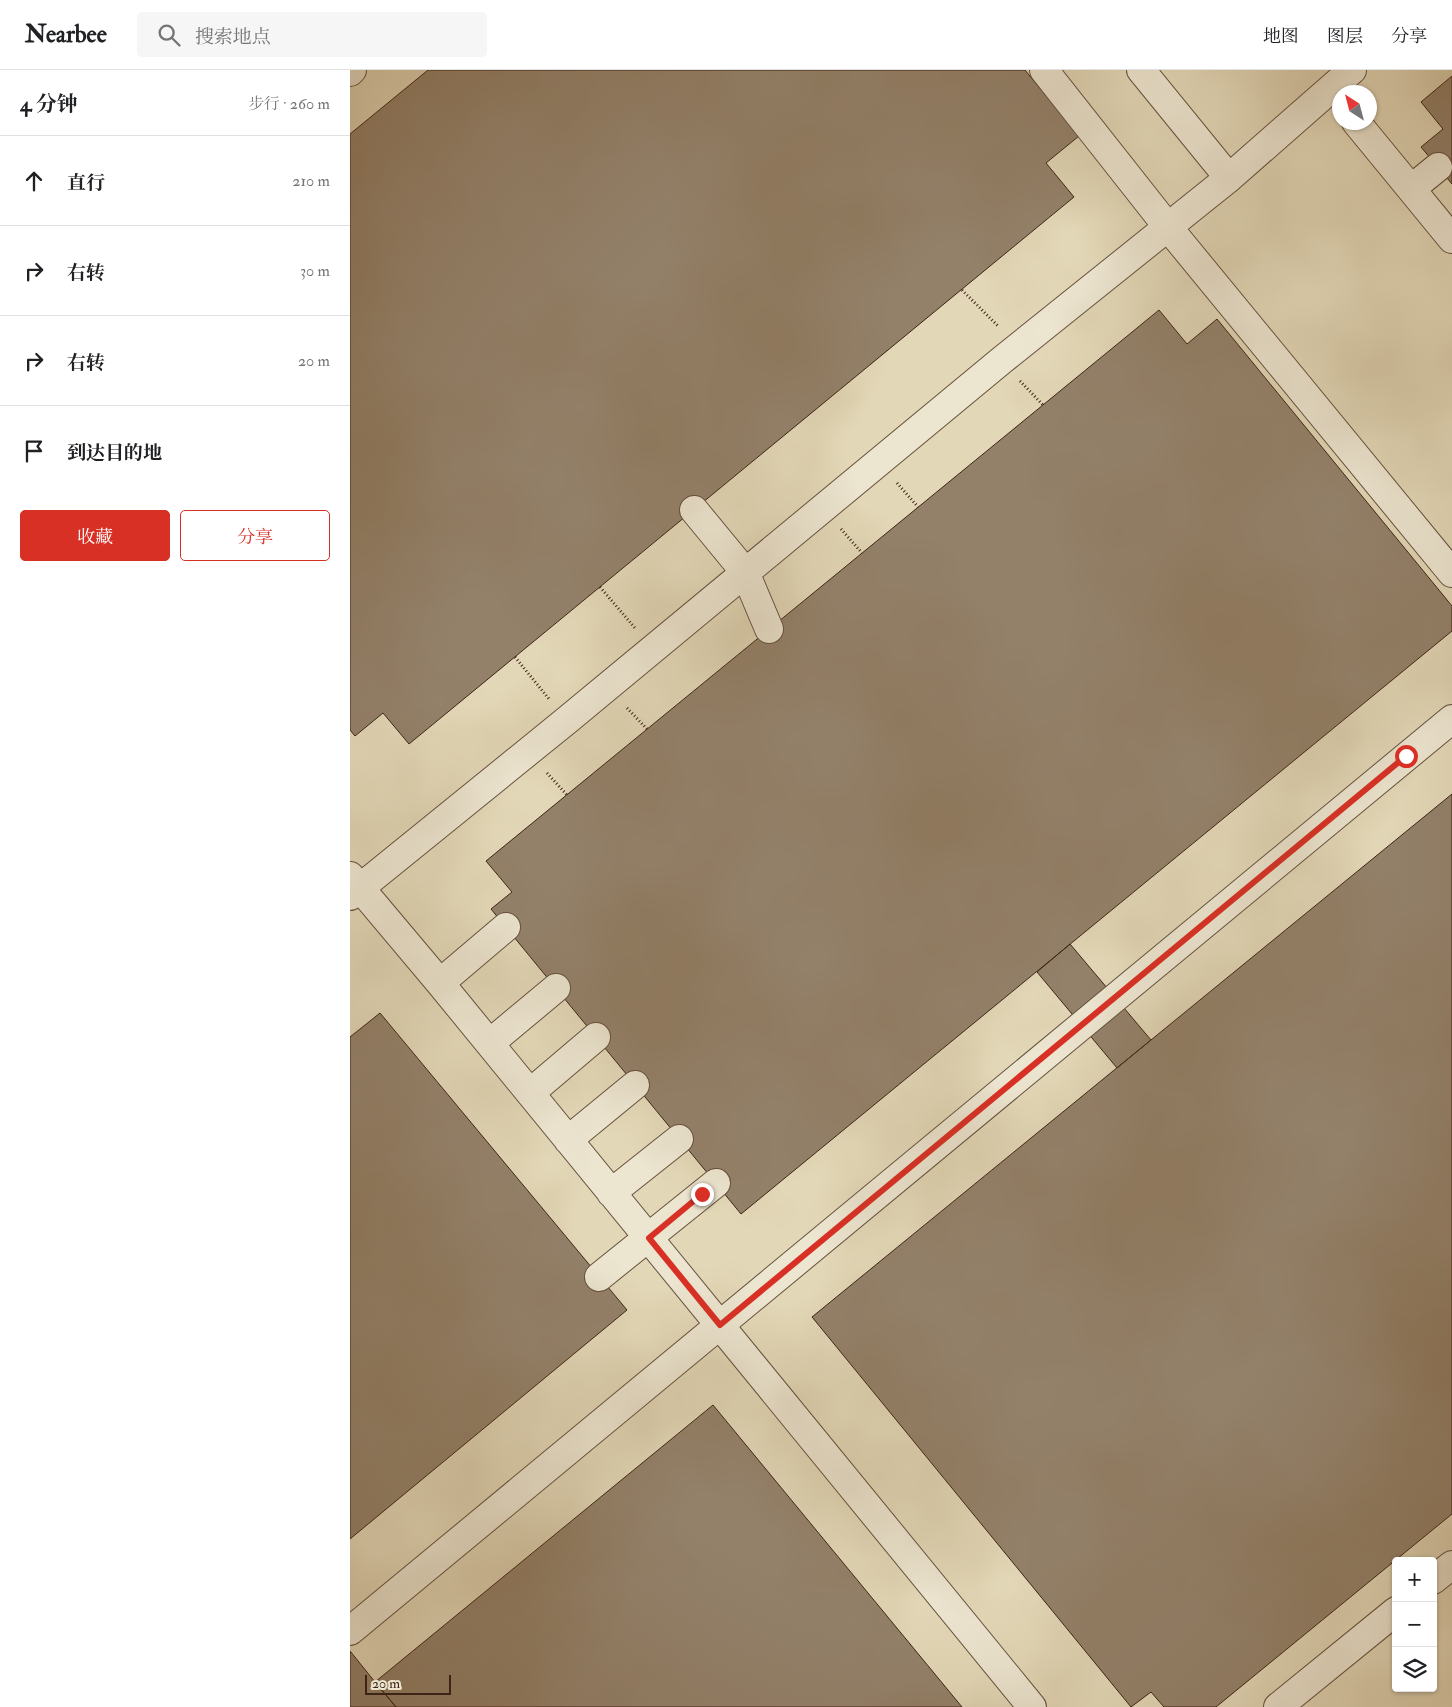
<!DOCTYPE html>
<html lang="zh">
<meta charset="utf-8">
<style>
:root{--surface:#fff;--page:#f6f6f6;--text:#202124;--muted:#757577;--line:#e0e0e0;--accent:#d93025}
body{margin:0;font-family:"IM FELL Double Pica","Noto Serif SC",serif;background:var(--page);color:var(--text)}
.controls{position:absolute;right:15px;bottom:15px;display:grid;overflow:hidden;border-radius:5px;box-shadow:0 1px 4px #0004}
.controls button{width:45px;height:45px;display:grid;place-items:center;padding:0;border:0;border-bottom:1px solid var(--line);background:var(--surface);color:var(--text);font:25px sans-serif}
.compass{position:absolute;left:982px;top:15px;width:45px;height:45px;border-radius:50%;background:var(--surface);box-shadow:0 1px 4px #0004;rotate:324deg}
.scale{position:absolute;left:15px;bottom:12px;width:86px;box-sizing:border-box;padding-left:5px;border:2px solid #3e2416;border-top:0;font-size:14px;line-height:18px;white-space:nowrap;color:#3e2416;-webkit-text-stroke:4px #ece5d0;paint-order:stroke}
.stop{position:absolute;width:15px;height:15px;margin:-11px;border:4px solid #d93025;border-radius:50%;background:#fff}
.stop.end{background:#d93025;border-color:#fff;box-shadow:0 1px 5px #0008}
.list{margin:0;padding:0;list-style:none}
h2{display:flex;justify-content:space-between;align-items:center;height:65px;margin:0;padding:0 20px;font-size:21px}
h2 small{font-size:16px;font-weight:400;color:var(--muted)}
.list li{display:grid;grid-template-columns:32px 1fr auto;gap:15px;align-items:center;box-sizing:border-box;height:90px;padding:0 20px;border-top:1px solid var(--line)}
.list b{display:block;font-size:19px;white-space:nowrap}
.list em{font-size:16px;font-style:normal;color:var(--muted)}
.actions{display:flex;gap:10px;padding:15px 20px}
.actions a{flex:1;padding:11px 0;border:1px solid var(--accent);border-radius:5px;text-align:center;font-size:18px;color:var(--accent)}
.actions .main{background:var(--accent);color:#fff}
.icon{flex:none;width:28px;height:28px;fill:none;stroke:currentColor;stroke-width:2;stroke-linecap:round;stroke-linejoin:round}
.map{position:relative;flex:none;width:1102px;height:1637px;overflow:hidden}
header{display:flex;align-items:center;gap:30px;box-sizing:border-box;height:70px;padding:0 25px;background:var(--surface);border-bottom:1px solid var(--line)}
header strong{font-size:24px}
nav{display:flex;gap:28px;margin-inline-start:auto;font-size:18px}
.search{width:350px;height:45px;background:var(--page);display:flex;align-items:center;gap:12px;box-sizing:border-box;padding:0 18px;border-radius:5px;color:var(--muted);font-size:19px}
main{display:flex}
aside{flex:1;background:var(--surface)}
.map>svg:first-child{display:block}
</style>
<header>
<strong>Nearbee</strong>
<div class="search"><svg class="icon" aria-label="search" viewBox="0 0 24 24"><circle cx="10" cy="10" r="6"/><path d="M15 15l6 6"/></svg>搜索地点</div>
<nav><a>地图</a><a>图层</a><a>分享</a></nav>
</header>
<main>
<aside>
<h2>4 分钟<small>步行 · 260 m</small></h2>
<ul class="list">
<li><svg class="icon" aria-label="ahead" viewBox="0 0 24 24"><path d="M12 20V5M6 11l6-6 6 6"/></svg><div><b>直行</b></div><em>210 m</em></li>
<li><svg class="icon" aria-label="right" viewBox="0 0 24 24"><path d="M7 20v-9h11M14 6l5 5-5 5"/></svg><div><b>右转</b></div><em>30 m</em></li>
<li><svg class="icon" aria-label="right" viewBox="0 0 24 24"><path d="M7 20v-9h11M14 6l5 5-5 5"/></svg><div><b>右转</b></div><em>20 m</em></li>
<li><svg class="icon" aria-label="arrive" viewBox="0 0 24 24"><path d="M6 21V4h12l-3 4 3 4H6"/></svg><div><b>到达目的地</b></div></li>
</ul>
<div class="actions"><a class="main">收藏</a><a>分享</a></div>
</aside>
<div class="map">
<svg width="1102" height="1637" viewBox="0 0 1102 1637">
<rect width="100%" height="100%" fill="#e2d7b7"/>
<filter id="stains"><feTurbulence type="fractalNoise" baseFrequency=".004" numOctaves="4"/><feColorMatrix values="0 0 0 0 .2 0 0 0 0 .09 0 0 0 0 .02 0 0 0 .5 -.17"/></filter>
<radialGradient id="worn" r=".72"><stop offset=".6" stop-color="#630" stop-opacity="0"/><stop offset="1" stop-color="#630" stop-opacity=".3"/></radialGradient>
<path fill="#93816a" stroke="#3e2416" d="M 78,0 L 675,0 L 729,66 L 696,93 L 724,127 L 59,674 L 33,643 L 5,666 L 0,660 L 0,64 Z
M 1102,6 L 1102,114 L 1071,77 L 1093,59 L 1071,32 Z
M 809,240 L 837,274 L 867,249 L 1102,536 L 1102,561 L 391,1144 L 141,839 L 162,822 L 136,791 Z
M 1102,724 L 1102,1444 L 866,1637 L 814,1637 L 801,1622 L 781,1637 L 462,1247 Z
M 720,874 L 801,970 L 767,998 L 687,902 Z
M 30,943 L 277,1240 L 0,1469 L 0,967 Z
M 363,1335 L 612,1637 L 46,1637 L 25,1612 Z
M 0,1581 L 25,1612 L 46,1637 L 0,1637 Z"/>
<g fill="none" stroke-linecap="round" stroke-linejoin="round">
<g stroke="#67513e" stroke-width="30">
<path id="minor" d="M 694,0 L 817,156 L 1102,503
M 791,0 L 879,108 L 1002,0
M 0,2 L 2,0
M 1006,52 L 1061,119 L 1088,97
M 1061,119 L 1102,169
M 344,440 L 395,502 L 419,559
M 0,806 L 90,913 L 682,1637
M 0,826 L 216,651 L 652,290 L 879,108
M 90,913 L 156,857
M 140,973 L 206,918
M 180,1023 L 246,967
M 218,1070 L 285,1015
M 261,1123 L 329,1069
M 249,1207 L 366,1113
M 1083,1510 L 1102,1495
M 0,1561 L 1102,649
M 928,1637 L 1046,1541"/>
</g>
<path stroke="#3e2416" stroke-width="3" stroke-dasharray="1 2.5" stroke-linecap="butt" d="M 612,220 L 649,257
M 670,311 L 693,335
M 547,413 L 568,437
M 491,459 L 512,483
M 250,517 L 285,558
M 165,587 L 199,629
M 277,638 L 297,659
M 197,703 L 217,725"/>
<use href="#minor" stroke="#ece5d0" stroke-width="28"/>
</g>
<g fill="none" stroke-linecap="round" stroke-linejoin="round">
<path stroke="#d93025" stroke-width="6" d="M 352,1124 L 299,1168 L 370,1255 L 1056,686"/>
</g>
<rect width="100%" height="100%" filter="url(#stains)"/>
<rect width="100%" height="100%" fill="url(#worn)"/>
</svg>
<div class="controls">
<button>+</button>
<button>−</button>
<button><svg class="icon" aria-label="layers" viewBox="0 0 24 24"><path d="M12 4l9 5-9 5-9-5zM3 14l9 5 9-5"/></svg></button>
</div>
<svg class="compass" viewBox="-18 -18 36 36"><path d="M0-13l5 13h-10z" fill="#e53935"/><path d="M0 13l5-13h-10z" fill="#757577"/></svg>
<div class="scale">20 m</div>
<div class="stop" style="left:1056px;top:686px"></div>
<div class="stop end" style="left:352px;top:1124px"></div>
</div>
</main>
